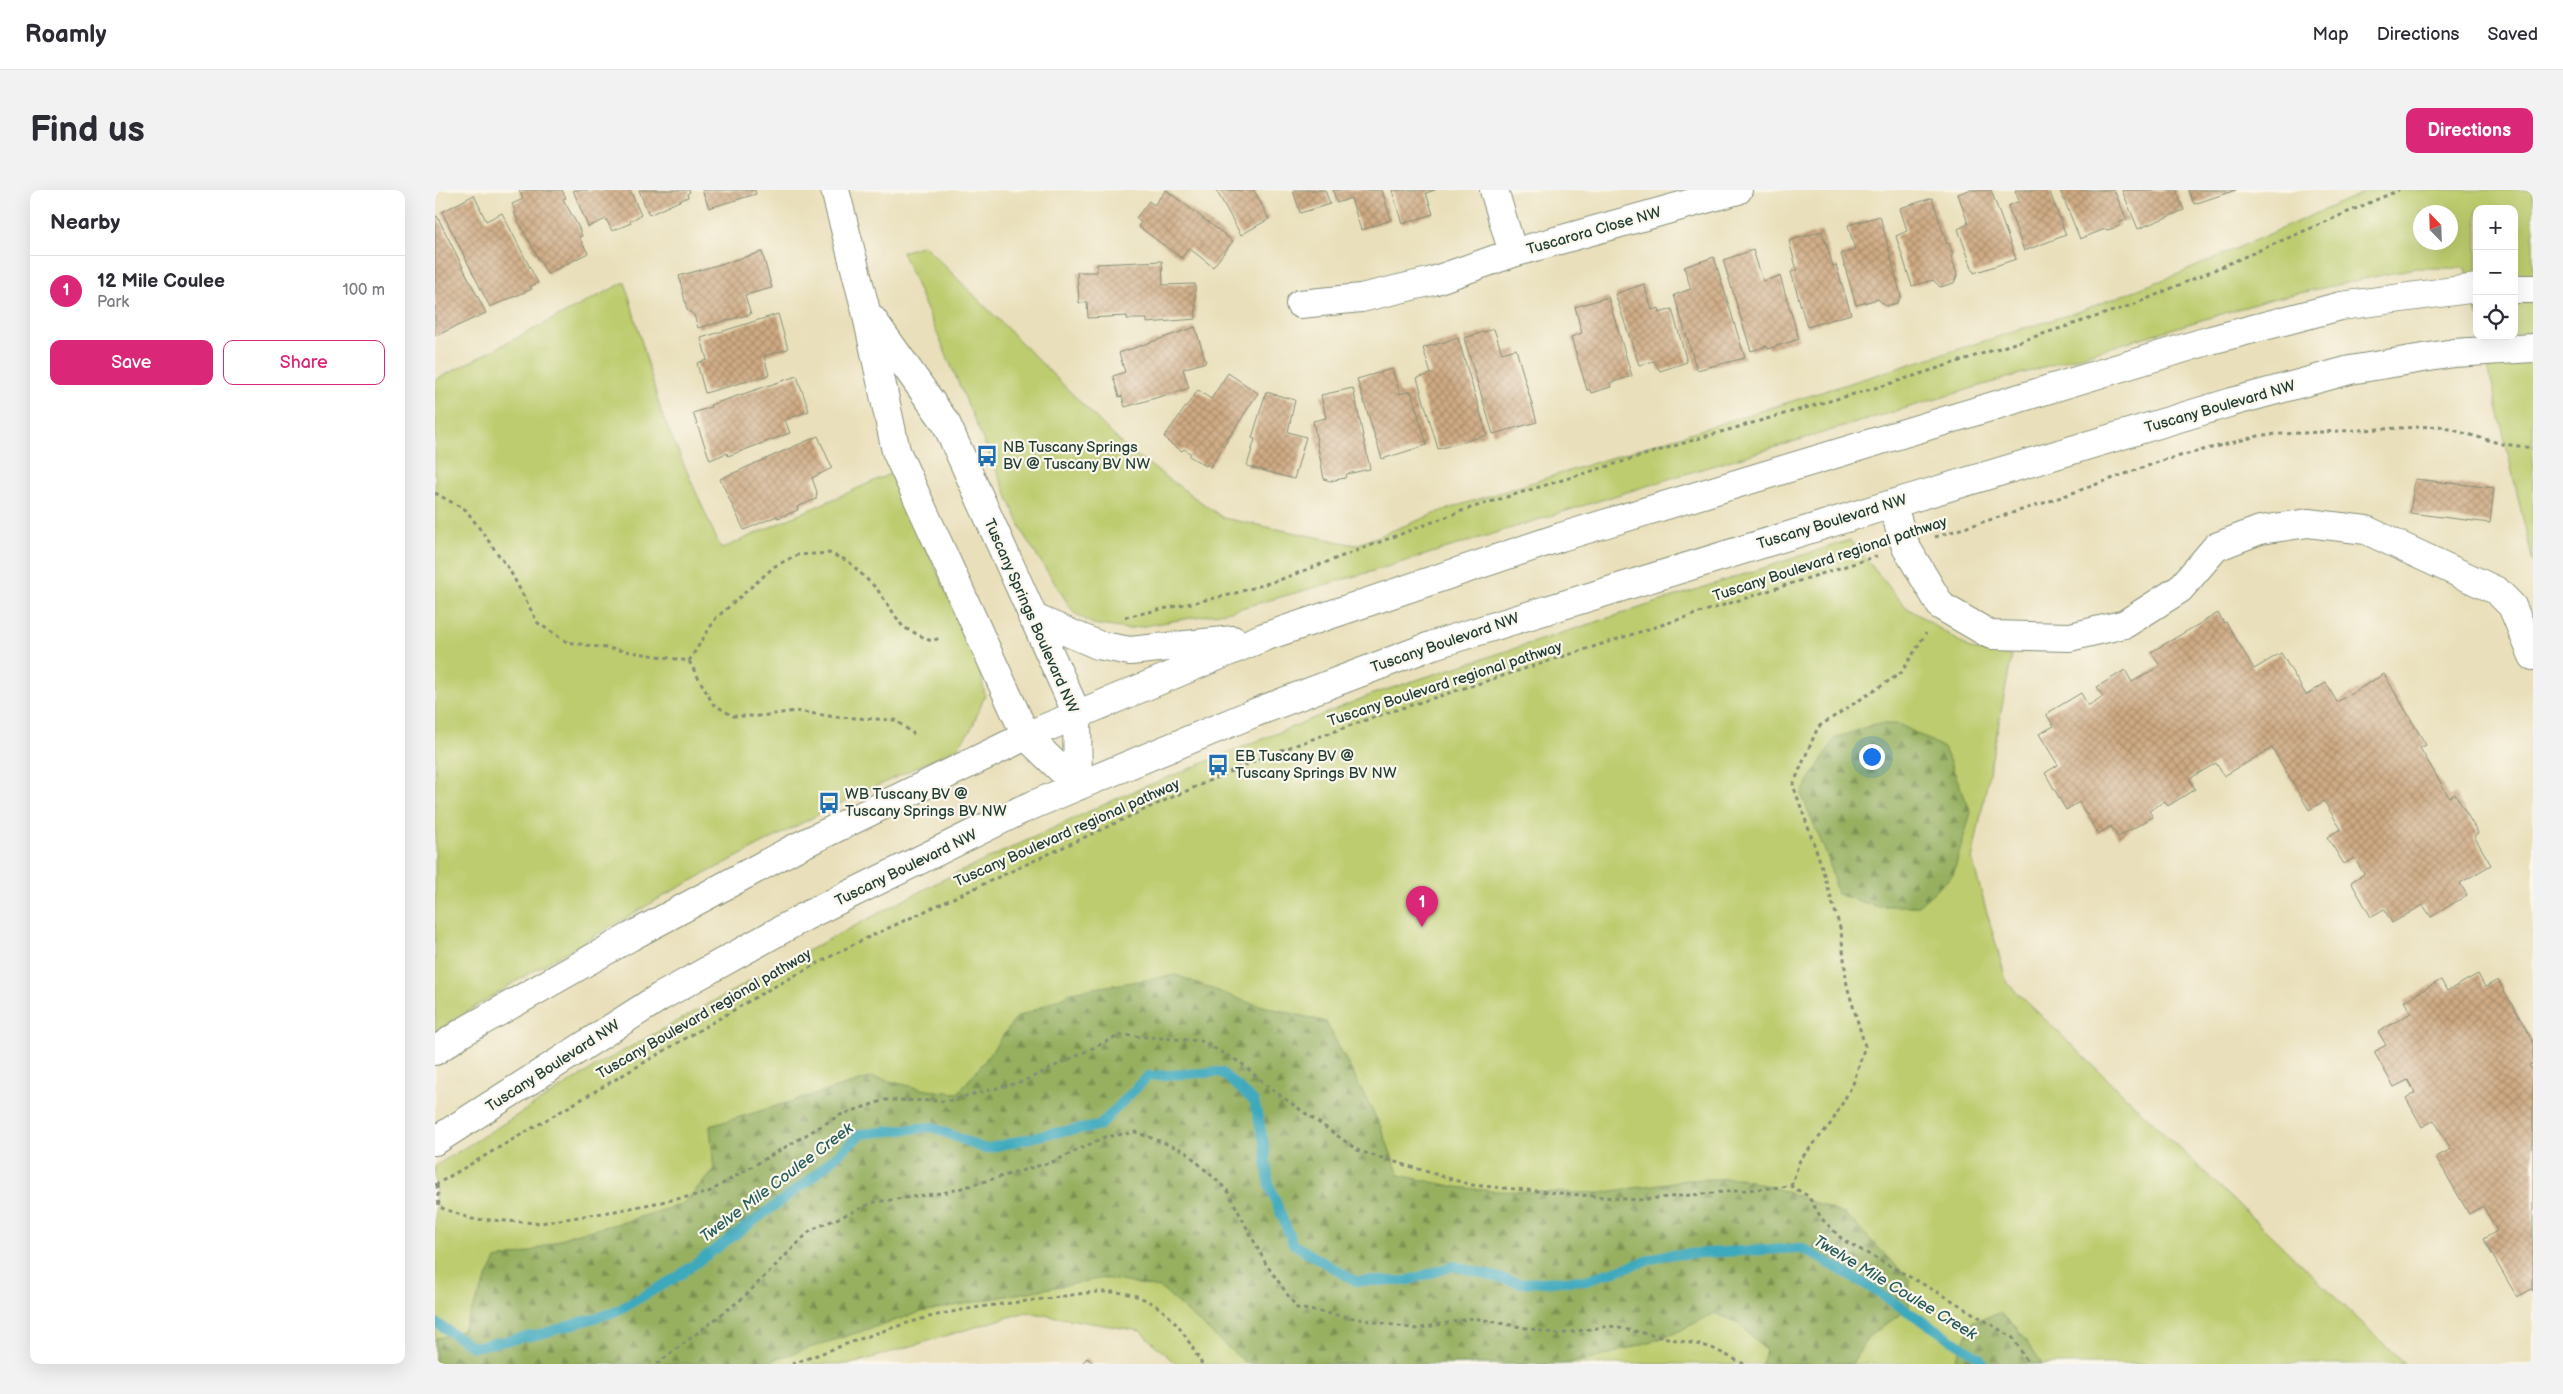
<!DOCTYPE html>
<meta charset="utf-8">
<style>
:root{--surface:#fff;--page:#f2f2f3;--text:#2b2b33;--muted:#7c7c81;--line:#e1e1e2;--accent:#db2777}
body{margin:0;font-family:"Balsamiq Sans",sans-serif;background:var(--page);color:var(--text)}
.controls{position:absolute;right:15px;top:15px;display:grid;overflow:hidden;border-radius:10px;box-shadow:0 5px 20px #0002}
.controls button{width:45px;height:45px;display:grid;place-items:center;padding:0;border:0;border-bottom:1px solid var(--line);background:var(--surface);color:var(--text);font:25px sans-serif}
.compass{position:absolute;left:1978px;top:15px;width:45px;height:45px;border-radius:50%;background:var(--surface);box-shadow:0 5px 20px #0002;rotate:337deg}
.you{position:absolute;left:1436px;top:566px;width:18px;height:18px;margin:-12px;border:4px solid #fff;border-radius:50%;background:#1a73e8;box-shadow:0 0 0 8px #1a73e833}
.badge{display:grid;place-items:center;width:32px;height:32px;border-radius:50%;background:var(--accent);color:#fff;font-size:16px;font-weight:700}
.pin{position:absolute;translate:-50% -41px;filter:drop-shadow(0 1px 2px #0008)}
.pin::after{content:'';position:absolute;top:26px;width:18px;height:15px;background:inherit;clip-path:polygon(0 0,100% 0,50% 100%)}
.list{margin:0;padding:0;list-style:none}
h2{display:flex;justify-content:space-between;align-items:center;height:65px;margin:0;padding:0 20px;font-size:21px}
h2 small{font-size:16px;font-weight:400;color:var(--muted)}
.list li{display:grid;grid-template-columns:32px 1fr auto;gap:15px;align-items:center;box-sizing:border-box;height:70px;padding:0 20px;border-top:1px solid var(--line)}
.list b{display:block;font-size:19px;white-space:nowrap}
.list p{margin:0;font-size:16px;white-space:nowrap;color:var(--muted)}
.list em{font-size:16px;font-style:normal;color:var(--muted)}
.actions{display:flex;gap:10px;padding:15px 20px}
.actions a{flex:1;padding:11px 0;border:1px solid var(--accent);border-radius:10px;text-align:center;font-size:18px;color:var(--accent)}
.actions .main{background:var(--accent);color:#fff}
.icon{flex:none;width:28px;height:28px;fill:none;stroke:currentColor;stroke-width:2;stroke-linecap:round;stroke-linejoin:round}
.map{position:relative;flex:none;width:2098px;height:1174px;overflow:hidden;border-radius:10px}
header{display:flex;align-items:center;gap:30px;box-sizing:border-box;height:70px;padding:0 25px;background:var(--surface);border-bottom:1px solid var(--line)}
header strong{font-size:24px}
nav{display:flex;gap:28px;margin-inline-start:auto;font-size:18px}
.intro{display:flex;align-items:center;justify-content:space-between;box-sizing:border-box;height:120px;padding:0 30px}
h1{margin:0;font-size:35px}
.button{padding:12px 22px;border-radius:10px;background:var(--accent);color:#fff;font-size:18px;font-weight:700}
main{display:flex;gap:30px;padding:0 30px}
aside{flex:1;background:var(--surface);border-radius:10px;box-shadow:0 5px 20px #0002}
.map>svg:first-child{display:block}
</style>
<header>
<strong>Roamly</strong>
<nav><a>Map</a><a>Directions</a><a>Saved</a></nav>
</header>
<div class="intro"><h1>Find us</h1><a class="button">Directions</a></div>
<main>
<aside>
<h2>Nearby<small></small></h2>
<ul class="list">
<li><span class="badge">1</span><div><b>12 Mile Coulee</b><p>Park</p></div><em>100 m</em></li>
</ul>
<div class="actions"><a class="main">Save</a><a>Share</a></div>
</aside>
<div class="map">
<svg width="2098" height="1174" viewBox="0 0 2098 1174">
<defs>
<pattern id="forest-firs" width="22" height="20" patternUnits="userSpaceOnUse" patternTransform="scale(1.25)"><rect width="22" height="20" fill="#96b061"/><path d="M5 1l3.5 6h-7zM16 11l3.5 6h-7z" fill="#7a9051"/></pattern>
<pattern id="building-cross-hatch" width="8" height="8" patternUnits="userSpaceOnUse" patternTransform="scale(1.25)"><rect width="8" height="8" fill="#cfaa83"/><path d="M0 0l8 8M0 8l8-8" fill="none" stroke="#a78c6c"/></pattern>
</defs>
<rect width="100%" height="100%" fill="#fbf7ec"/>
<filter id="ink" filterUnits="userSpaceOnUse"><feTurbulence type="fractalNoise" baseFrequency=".02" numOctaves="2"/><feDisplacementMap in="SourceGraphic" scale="10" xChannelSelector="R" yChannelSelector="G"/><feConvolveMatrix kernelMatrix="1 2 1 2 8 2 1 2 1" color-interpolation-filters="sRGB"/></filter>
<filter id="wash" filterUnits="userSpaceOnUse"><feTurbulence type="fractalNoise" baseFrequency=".0096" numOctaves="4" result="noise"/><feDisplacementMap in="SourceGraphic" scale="20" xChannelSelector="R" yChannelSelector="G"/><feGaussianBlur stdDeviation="1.12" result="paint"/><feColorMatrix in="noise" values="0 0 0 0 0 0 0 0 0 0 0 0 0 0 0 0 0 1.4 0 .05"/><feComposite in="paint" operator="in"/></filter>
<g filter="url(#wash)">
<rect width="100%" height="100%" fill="#e9dfba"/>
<path fill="#bdcc6e" stroke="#6e8451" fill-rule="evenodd" d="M 1934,0 L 2098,0 L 2098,373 L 2046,146 L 2079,146 L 2079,19 L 2042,19 L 2042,126 L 2030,78 L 1980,78 L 1837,109 L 1240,287 L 942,380 L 796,421 L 692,439 L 658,434 L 639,423 L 590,347 L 467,62 L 489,55 L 691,258 L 788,328 L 921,355 L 1009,320 L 1645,121 L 1746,83 ZM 1986,22 L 2016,22 L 2016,52 L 1986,52 Z
M 190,92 L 227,225 L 286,359 L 457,283 L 543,472 L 550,505 L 537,538 L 522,558 L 392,620 L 239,700 L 83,790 L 0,842 L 0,190 Z
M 1415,350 L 1471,417 L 1536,459 L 1577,466 L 1537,670 L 1572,793 L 1970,1174 L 741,1174 L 705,1141 L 591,1122 L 416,1174 L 0,1174 L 0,976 L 168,872 L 332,782 L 503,692 L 685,607 L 938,504 Z"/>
<path fill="url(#forest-firs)" stroke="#5a764a" d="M 1440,534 L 1464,534 L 1509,558 L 1536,622 L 1518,685 L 1483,716 L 1440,716 L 1402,704 L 1393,668 L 1366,604 L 1400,548 Z
M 741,785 L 812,812 L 891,832 L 946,937 L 964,985 L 1021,997 L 1058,1001 L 1164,1003 L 1252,990 L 1305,988 L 1352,1002 L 1411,1025 L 1475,1090 L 1474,1118 L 1433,1147 L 1417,1174 L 1327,1174 L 1331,1161 L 1303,1133 L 1280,1123 L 1234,1146 L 1158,1169 L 1127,1174 L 812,1174 L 725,1098 L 669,1088 L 486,1122 L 325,1174 L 0,1174 L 0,1149 L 27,1141 L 61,1069 L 92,1063 L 136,1045 L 189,1032 L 247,1014 L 279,981 L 275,936 L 438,887 L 491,900 L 523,903 L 549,872 L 581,828 L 641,801 Z
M 1565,1123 L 1581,1137 L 1607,1174 L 1518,1174 L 1538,1131 Z"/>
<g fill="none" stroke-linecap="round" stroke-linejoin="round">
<path stroke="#3ea9bd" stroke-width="10" d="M 0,1132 L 38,1157 L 106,1144 L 180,1122 L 242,1087 L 372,992 L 426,944 L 497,937 L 550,959 L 613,944 L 664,936 L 713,886 L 786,882 L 819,911 L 829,953 L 834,995 L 858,1054 L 920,1091 L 971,1091 L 1019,1076 L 1085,1093 L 1151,1090 L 1231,1065 L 1367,1058 L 1425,1091 L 1544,1167 L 1548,1174"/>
</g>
<g id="blocks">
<path fill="url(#building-cross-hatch)" d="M 84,0 L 127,0 L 131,8 L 128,9 L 143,36 L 147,46 L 144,47 L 153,63 L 112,84 L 79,23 L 81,22 L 77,14 L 88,9 Z
M 138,0 L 195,0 L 206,25 L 195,31 L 196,33 L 177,41 L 171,29 L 153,37 Z
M 204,0 L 254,0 L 255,2 L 252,4 L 253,7 L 214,25 Z
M 267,0 L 320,0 L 321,4 L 274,18 Z
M 731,0 L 798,51 L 778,77 L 754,58 L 746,68 L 703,36 L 706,32 L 701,28 L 714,11 L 719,15 Z
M 781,0 L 819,0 L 834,29 L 806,45 Z
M 858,0 L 890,0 L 895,14 L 865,23 Z
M 898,0 L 947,0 L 956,30 L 926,40 L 916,8 L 902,13 Z
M 957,0 L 1000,0 L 991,3 L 998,24 L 967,34 Z
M 1534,0 L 1556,0 L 1581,69 L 1539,83 L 1523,39 L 1533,34 L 1523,4 Z
M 1580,0 L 1614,0 L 1631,45 L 1589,61 L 1573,16 L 1584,11 Z
M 1625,0 L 1679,0 L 1692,30 L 1685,32 L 1684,36 L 1673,40 L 1670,39 L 1645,49 Z
M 1687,0 L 1741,0 L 1749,20 L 1703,39 Z
M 1753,0 L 1801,0 L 1759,14 Z
M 39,5 L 51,31 L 67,23 L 103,93 L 95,97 L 97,99 L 55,117 L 7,22 Z
M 1497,8 L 1512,54 L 1514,53 L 1518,65 L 1516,66 L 1522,85 L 1519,93 L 1505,97 L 1498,90 L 1477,96 L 1461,46 L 1472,41 L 1465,18 Z
M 2,26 L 51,123 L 0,146 L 0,27 Z
M 1445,26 L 1466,106 L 1462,113 L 1451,116 L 1443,109 L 1421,115 L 1406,64 L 1420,60 L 1413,35 Z
M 1387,41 L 1398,76 L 1401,75 L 1416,124 L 1372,137 L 1356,82 L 1362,80 L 1354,51 Z
M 1318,60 L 1328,91 L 1345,86 L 1364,149 L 1333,159 L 1332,156 L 1316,161 L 1288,70 Z
M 327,62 L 337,98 L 310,105 L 316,124 L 263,138 L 259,125 L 252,120 L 244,86 Z
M 1279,67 L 1310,168 L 1262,180 L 1239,105 L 1256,99 L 1249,77 Z
M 727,71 L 728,95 L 760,94 L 761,129 L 712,133 L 712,129 L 692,129 L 692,126 L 653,128 L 652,112 L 644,113 L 642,82 L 662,82 L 662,74 Z
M 1209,94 L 1217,120 L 1224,118 L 1225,123 L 1237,119 L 1252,172 L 1225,181 L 1219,171 L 1204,175 L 1180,104 Z
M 1173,107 L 1197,186 L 1175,193 L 1176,197 L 1156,203 L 1155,200 L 1152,200 L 1136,147 L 1147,143 L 1140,117 Z
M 343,124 L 353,159 L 329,166 L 334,185 L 270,203 L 262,173 L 272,170 L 266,148 Z
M 760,137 L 771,172 L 748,179 L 754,198 L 690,217 L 687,206 L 684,207 L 678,186 L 690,182 L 684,163 Z
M 1059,139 L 1067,163 L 1081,159 L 1102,232 L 1058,244 L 1029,148 Z
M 1023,148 L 1052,245 L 1003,259 L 982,188 L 996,184 L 988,158 Z
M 957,179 L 965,204 L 976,201 L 992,255 L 947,269 L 922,189 Z
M 793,183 L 823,203 L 775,277 L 772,274 L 771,276 L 754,266 L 756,264 L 749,259 L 747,261 L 732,251 L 733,250 L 729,247 L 763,200 L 776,209 Z
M 362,186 L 374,221 L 350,230 L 355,243 L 293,266 L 292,263 L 275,270 L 258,223 L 276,217 L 275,215 Z
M 918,198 L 935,279 L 912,284 L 910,288 L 895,291 L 889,289 L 878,231 L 891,228 L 886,205 Z
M 831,202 L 860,210 L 853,242 L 871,247 L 859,289 L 812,276 L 820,249 L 817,248 Z
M 383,246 L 397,278 L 377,288 L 382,302 L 381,309 L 362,317 L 363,320 L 343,328 L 342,326 L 309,340 L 285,289 Z
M 1980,289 L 2059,298 L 2055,333 L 1975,323 Z
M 1783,423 L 1789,433 L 1791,432 L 1819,479 L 1846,463 L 1871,505 L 1891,493 L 1902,512 L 1949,484 L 1991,555 L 1985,558 L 2014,607 L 2020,604 L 2043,643 L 2039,646 L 2056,675 L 2025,693 L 2032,705 L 1996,727 L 1988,715 L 1957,733 L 1949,719 L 1936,727 L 1916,692 L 1929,684 L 1919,668 L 1909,674 L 1892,647 L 1906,639 L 1889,611 L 1874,620 L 1837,558 L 1789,586 L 1781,573 L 1754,589 L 1760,599 L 1733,616 L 1730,611 L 1714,621 L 1718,627 L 1683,647 L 1676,636 L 1663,644 L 1644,612 L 1631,620 L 1610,583 L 1623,575 L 1604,544 L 1619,536 L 1611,524 L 1646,503 L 1653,516 L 1668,506 L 1662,497 L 1690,480 L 1697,492 L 1725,476 L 1716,462 Z
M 2043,784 L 2050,797 L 2063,790 L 2098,851 L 2098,873 L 2094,875 L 2098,881 L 2098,1101 L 2097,1099 L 2082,1107 L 2048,1049 L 2062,1041 L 2048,1016 L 2034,1024 L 2001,967 L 2016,959 L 1999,930 L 1987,937 L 1971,908 L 1980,903 L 1973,890 L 1959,897 L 1939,862 L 1951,855 L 1943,842 L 1976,823 L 1969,811 L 2006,790 L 2012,801 Z
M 652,1168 L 659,1174 L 646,1174 Z"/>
</g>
</g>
<g filter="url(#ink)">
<use href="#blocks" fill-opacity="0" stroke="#848e77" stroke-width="1"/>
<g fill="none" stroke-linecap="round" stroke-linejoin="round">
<g stroke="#848e77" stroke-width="30">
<path id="minor" d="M 400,0 L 431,121 L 461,261 L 591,546 L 643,596
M 1059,0 L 1078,63 L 1303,0
M 2079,99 L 2098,99
M 865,114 L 926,108 L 998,91 L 1078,63
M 438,130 L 511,233 L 642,524 L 643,596
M 1457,314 L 1471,357 L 1506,416 L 1556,445 L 1635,447 L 1690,434 L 1745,399 L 1781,357 L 1825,340 L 1873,333 L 1931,340 L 2062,401 L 2077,416 L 2098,466
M 597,427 L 663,455 L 695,461 L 798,450
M 0,861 L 28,842 L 195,747 L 358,659 L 591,546 L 829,447 L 1126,347 L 1776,150 L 1906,116 L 2042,98
M 0,951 L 225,807 L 371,726 L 586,620 L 643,596 L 819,523 L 998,455 L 1457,314 L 1797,212 L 1915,180 L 2019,163 L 2098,158"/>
</g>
<path stroke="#848e77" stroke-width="3" stroke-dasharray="4 4" stroke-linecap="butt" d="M 0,303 L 31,320 L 74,379 L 103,433 L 132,452 L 254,471 L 278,514 L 298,526 L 326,526 L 360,521 L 401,527 L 460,530 L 479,544
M 1500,347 L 1612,312 L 1729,270 L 1827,245 L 2004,236 L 2067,254 L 2098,258
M 690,427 L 794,405 L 847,389 L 1032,319 L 1272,246 L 1454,194 L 1700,114 L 1964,0
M 254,471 L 281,428 L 340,376 L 362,365 L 394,363 L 413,371 L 442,399 L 468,437 L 496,451 L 505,448
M 0,995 L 333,800 L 419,754 L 715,617 L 833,565 L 942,526 L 1442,366
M 2,995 L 4,1017 L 37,1029 L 106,1033 L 180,1021 L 272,1003 L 405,925 L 450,910 L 513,911 L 589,891 L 685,845 L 766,851 L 806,873 L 836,899 L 924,961 L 1036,995 L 1201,1010 L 1356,996 L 1373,1006 L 1387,1029 L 1408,1050 L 1513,1108 L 1578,1148 L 1594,1174
M 1356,996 L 1365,970 L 1397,932 L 1418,894 L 1430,856 L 1412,796 L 1406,741 L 1384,668 L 1358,595 L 1383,537 L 1466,483 L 1491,443
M 222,1174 L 309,1107 L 376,1040 L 440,1012 L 513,1002 L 620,971 L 670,947 L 701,942 L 750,961 L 792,1000 L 831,1074 L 862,1118 L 981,1139 L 1039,1128 L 1123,1144 L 1175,1136 L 1275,1157 L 1309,1174
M 357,1174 C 402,1158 448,1139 494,1127 C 534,1117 576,1113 617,1108 C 644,1104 678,1097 704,1107 C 737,1120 750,1145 767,1174"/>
<use href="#minor" stroke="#fff" stroke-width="28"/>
</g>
</g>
<defs>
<g id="bus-bare" transform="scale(1.725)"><path d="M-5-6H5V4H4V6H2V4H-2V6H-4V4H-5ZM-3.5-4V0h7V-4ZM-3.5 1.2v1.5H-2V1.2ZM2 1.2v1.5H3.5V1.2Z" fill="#1f6fb2" stroke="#fbf7ec" stroke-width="2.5" paint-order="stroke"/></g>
</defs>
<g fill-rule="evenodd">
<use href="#bus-bare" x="552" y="266"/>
<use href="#bus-bare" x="783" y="575"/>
<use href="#bus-bare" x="394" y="613"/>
</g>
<g text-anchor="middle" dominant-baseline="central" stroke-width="4.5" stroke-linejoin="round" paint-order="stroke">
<g font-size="15" fill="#1f3d34" stroke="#fbf7ec">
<text transform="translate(1159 41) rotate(-16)">Tuscarora Close NW</text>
<text transform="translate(1785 217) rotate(-16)">Tuscany Boulevard NW</text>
<text transform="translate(1397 332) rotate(-17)">Tuscany Boulevard NW</text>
<text transform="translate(1395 369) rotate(-18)">Tuscany Boulevard regional pathway</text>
<text transform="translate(596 426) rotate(66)">Tuscany Springs Boulevard NW</text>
<text transform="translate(1010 453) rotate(-19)">Tuscany Boulevard NW</text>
<text transform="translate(1010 494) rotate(-18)">Tuscany Boulevard regional pathway</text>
<text transform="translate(632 643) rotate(-24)">Tuscany Boulevard regional pathway</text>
<text transform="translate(471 678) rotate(-26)">Tuscany Boulevard NW</text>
<text transform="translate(269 824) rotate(-30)">Tuscany Boulevard regional pathway</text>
<text transform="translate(118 876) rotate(-33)">Tuscany Boulevard NW</text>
</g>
<g font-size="15" fill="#1f3d34" stroke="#fbf7ec" text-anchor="start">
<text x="568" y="257">NB Tuscany Springs<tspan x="568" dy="17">BV @ Tuscany BV NW</tspan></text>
<text x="800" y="566">EB Tuscany BV @<tspan x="800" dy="17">Tuscany Springs BV NW</tspan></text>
<text x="410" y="604">WB Tuscany BV @<tspan x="410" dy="17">Tuscany Springs BV NW</tspan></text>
</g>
<g font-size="16" font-style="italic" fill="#285d5d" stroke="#fbf7ec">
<text transform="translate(342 993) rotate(-37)">Twelve Mile Coulee Creek</text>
<text transform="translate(1460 1098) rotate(31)">Twelve Mile Coulee Creek</text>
</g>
</g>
</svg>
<div class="controls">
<button>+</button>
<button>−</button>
<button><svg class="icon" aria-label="locate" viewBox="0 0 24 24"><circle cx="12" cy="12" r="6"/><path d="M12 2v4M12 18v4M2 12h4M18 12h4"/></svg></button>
</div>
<svg class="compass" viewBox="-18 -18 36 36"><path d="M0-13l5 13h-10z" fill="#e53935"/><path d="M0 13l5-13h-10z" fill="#7c7c81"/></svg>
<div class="you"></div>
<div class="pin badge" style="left:987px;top:737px">1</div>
</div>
</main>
